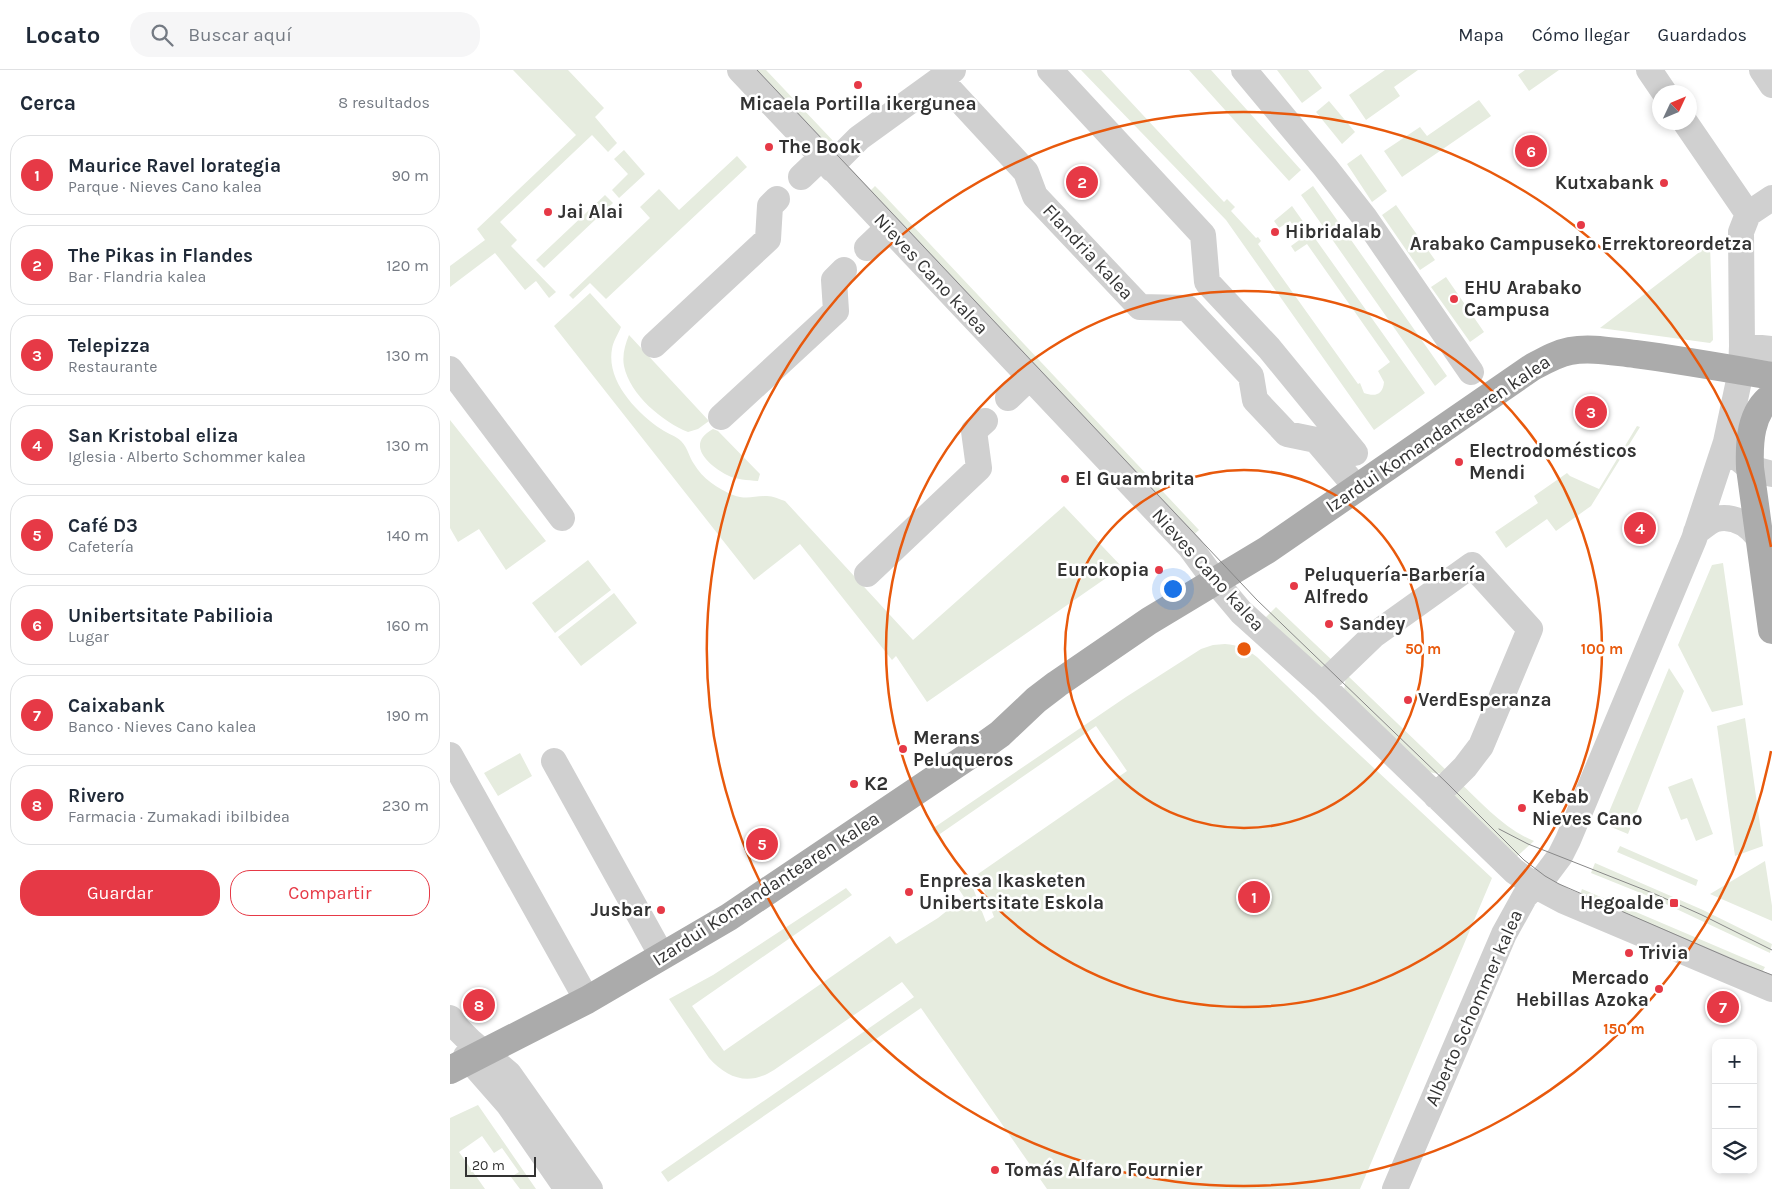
<!DOCTYPE html>
<html lang="es">
<meta charset="utf-8">
<style>
:root{--surface:#fff;--page:#f6f6f7;--text:#1f2937;--muted:#747a83;--line:#e0e1e3;--accent:#e63946}
body{margin:0;font-family:Karla,sans-serif;background:var(--page);color:var(--text)}
.controls{position:absolute;right:15px;bottom:15px;display:grid;overflow:hidden;border-radius:10px;box-shadow:0 2px 8px #0003}
.controls button{width:45px;height:45px;display:grid;place-items:center;padding:0;border:0;border-bottom:1px solid var(--line);background:var(--surface);color:var(--text);font:25px sans-serif}
.compass{position:absolute;left:1202px;top:15px;width:45px;height:45px;border-radius:50%;background:var(--surface);box-shadow:0 2px 8px #0003;rotate:46deg}
.scale{position:absolute;left:15px;bottom:12px;width:71px;box-sizing:border-box;padding-left:5px;border:2px solid #333;border-top:0;font-size:14px;line-height:18px;white-space:nowrap;color:#333;-webkit-text-stroke:4px #fff;paint-order:stroke}
.you{position:absolute;left:722px;top:518px;width:18px;height:18px;margin:-12px;border:4px solid #fff;border-radius:50%;background:#1a73e8;box-shadow:0 0 0 8px #1a73e833}
.badge{display:grid;place-items:center;width:32px;height:32px;border-radius:50%;background:var(--accent);color:#fff;font-size:16px;font-weight:700}
.pin{position:absolute;translate:-50% -50%;border:2px solid #fff;box-shadow:0 1px 5px #0006}
.list{margin:0;padding:0;list-style:none}
h2{display:flex;justify-content:space-between;align-items:center;height:65px;margin:0;padding:0 20px;font-size:21px}
h2 small{font-size:16px;font-weight:400;color:var(--muted)}
.list li{display:grid;grid-template-columns:32px 1fr auto;gap:15px;align-items:center;box-sizing:border-box;height:80px;margin:0 10px 10px;padding:0 10px;border:1px solid var(--line);border-radius:20px}
.list b{display:block;font-size:19px;white-space:nowrap}
.list p{margin:0;font-size:16px;white-space:nowrap;color:var(--muted)}
.list em{font-size:16px;font-style:normal;color:var(--muted)}
.actions{display:flex;gap:10px;padding:15px 20px}
.actions a{flex:1;padding:11px 0;border:1px solid var(--accent);border-radius:20px;text-align:center;font-size:18px;color:var(--accent)}
.actions .main{background:var(--accent);color:#fff}
.icon{flex:none;width:28px;height:28px;fill:none;stroke:currentColor;stroke-width:2;stroke-linecap:round;stroke-linejoin:round}
.map{position:relative;flex:none;width:1322px;height:1119px;overflow:hidden}
header{display:flex;align-items:center;gap:30px;box-sizing:border-box;height:70px;padding:0 25px;background:var(--surface);border-bottom:1px solid var(--line)}
header strong{font-size:24px}
nav{display:flex;gap:28px;margin-inline-start:auto;font-size:18px}
.search{width:350px;height:45px;background:var(--page);display:flex;align-items:center;gap:12px;box-sizing:border-box;padding:0 18px;border-radius:20px;color:var(--muted);font-size:19px}
main{display:flex}
aside{flex:1;background:var(--surface)}
.map>svg:first-child{display:block}
</style>
<header>
<strong>Locato</strong>
<div class="search"><svg class="icon" aria-label="search" viewBox="0 0 24 24"><circle cx="10" cy="10" r="6"/><path d="M15 15l6 6"/></svg>Buscar aquí</div>
<nav><a>Mapa</a><a>Cómo llegar</a><a>Guardados</a></nav>
</header>
<main>
<aside>
<h2>Cerca<small>8 resultados</small></h2>
<ul class="list">
<li><span class="badge">1</span><div><b>Maurice Ravel lorategia</b><p>Parque · Nieves Cano kalea</p></div><em>90 m</em></li>
<li><span class="badge">2</span><div><b>The Pikas in Flandes</b><p>Bar · Flandria kalea</p></div><em>120 m</em></li>
<li><span class="badge">3</span><div><b>Telepizza</b><p>Restaurante</p></div><em>130 m</em></li>
<li><span class="badge">4</span><div><b>San Kristobal eliza</b><p>Iglesia · Alberto Schommer kalea</p></div><em>130 m</em></li>
<li><span class="badge">5</span><div><b>Café D3</b><p>Cafetería</p></div><em>140 m</em></li>
<li><span class="badge">6</span><div><b>Unibertsitate Pabilioia</b><p>Lugar</p></div><em>160 m</em></li>
<li><span class="badge">7</span><div><b>Caixabank</b><p>Banco · Nieves Cano kalea</p></div><em>190 m</em></li>
<li><span class="badge">8</span><div><b>Rivero</b><p>Farmacia · Zumakadi ibilbidea</p></div><em>230 m</em></li>
</ul>
<div class="actions"><a class="main">Guardar</a><a>Compartir</a></div>
</aside>
<div class="map">
<svg width="1322" height="1119" viewBox="0 0 1322 1119">
<rect width="100%" height="100%" fill="#fff"/>
<path fill="#e6ecdf" d="M 63,0 L 118,0 L 154,38 L 145,47 L 167,73 L 158,82 L 142,65 L 50,152 L 67,170 L 61,176 L 106,222 L 99,228 L 86,211 L 75,220 L 45,183 L 0,217 L 0,196 L 35,170 L 27,159 L 126,65 Z
M 300,0 L 316,0 L 387,75 L 378,84 Z
M 631,0 L 651,0 L 774,132 L 777,129 L 785,137 L 781,141 L 806,168 L 808,167 L 811,171 L 808,174 L 908,314 L 910,313 L 914,323 C 925,327 933,325 934,312 L 928,301 L 940,292 L 857,174 L 845,182 L 841,176 L 852,168 L 840,151 L 829,158 L 824,151 L 842,136 L 975,323 L 924,360 L 776,150 Z
M 739,0 L 761,0 L 851,100 L 839,111 Z
M 827,0 L 858,0 L 872,18 L 852,33 Z
M 935,0 L 968,0 L 944,17 L 950,26 L 916,50 L 899,25 Z
M 1075,0 L 1109,0 L 1079,21 L 1068,5 Z
M 1029,30 L 1041,46 L 952,107 L 934,81 L 970,57 L 977,66 Z
M 879,31 L 905,62 L 892,74 L 866,42 Z
M 174,80 L 195,104 L 169,128 L 162,120 L 178,104 L 164,89 Z
M 911,84 L 937,121 L 922,132 L 897,94 Z
M 287,86 L 297,97 L 156,229 L 140,213 L 123,229 L 119,225 L 200,148 L 190,137 L 209,119 L 229,140 Z
M 425,116 L 431,122 L 749,460 L 740,468 L 416,125 Z
M 863,116 L 997,306 L 985,316 L 851,125 Z
M 155,125 L 163,133 L 94,198 L 86,190 Z
M 946,135 L 985,190 L 970,200 L 932,145 Z
M 1260,174 L 1263,270 L 1260,273 L 1150,258 Z
M 996,207 L 1034,262 L 1020,272 L 981,217 Z
M 140,223 L 171,257 C 168,264 163,272 162,279 C 156,311 187,343 211,359 C 218,364 226,366 231,371 C 238,378 239,387 244,394 C 252,408 268,419 283,425 C 296,430 304,426 317,426 C 323,426 329,429 335,431 L 463,570 L 614,436 L 672,497 L 477,632 L 446,586 L 442,590 L 350,474 L 304,510 L 104,256 Z
M 179,265 L 259,351 L 248,359 L 238,362 C 213,352 180,325 174,296 C 172,285 175,275 179,265 Z
M 0,350 L 96,471 L 56,500 L 29,459 L 8,472 L 0,458 Z
M 1187,356 L 1190,357 L 1141,436 L 1106,461 L 1097,449 L 1056,478 L 1045,462 L 1088,433 L 1084,426 L 1117,403 L 1120,406 L 1149,419 Z
M 263,359 L 268,361 L 310,404 L 308,411 C 297,410 287,410 277,405 C 258,395 235,374 263,359 Z
M 138,490 L 161,520 L 105,563 L 82,533 Z
M 1273,493 L 1293,635 L 1262,642 L 1228,575 L 1262,495 Z
M 164,523 L 187,553 L 131,596 L 108,567 Z
M 826,537 L 884,592 L 872,605 L 811,552 Z
M 775,574 C 788,575 797,579 807,587 L 868,646 L 1042,808 L 910,1119 L 597,1119 L 471,938 L 218,1112 L 211,1102 L 464,927 L 452,912 L 324,1000 C 299,1016 278,1009 259,988 L 219,929 L 263,905 L 396,818 L 402,825 L 242,936 L 274,981 L 440,866 L 446,874 L 488,848 L 514,827 L 508,818 L 520,810 L 536,852 L 544,847 L 528,804 L 677,701 L 646,656 L 487,766 L 482,759 L 676,627 L 751,579 L 763,575 Z
M 1219,598 L 1234,621 L 1178,764 L 1154,754 Z
M 896,604 L 997,701 C 989,705 984,704 975,700 L 894,622 Z
M 1295,648 L 1313,776 L 1285,786 L 1267,656 Z
M 70,683 L 82,706 L 48,726 L 34,703 Z
M 1242,708 L 1263,764 L 1246,771 L 1237,748 L 1231,750 L 1218,717 Z
M 1008,711 C 1031,732 1054,759 1084,771 L 1063,790 L 997,723 Z
M 1170,776 L 1248,810 L 1246,816 L 1167,782 Z
M 1315,791 L 1322,836 L 1322,851 L 1260,824 Z
M 1145,793 L 1253,840 L 1322,874 L 1320,883 L 1203,828 L 1141,803 Z
M 1132,819 L 1315,897 L 1310,906 L 1129,828 Z
M 28,1035 L 86,1119 L 70,1119 L 61,1107 L 69,1102 L 52,1078 L 44,1083 L 32,1066 L 9,1082 L 35,1119 L 0,1119 L 0,1048 Z"/>
<g fill="none" stroke-linecap="round" stroke-linejoin="round">
<path stroke="#d0d0d0" stroke-width="26" d="M 290,0 L 740,477 L 765,511 L 791,542 L 872,615 L 1064,801 L 1084,815 L 1114,831 L 1322,919
M 600,0 L 753,165 L 757,212 L 819,278 L 905,383
M 794,0 L 875,97 L 915,148 L 1021,302
M 1199,0 L 1214,22
M 1312,0 L 1322,15
M 490,9 L 576,102 L 585,126 L 690,237 L 737,238 L 801,306 L 805,330 L 837,364 L 866,370 L 907,418
M 1235,52 L 1298,144
M 382,99 L 389,88 L 409,68 L 503,0
M 351,107 L 371,88
M 417,178 L 438,158
M 204,275 L 318,169 L 320,136 L 327,129
M 1292,276 L 1322,279
M 0,299 L 112,448
M 558,328 L 579,308
M 271,347 L 386,241 L 384,210 L 394,200
M 1284,385 L 1300,398 L 1322,404
M 1246,462 C 1252,458 1259,451 1266,449 C 1284,445 1299,455 1309,468
M 417,504 L 529,398 L 524,361 L 535,351
M 872,615 L 924,565 L 1022,495 L 1080,559 L 1031,676 L 1015,697 L 986,726
M 0,685 L 137,930
M 104,691 L 212,886
M 0,948 L 8,959 L 20,971 L 59,1004 L 140,1119
M 16,986 L 59,1035 L 117,1119
M 945,1119 L 1054,864 L 1075,826 L 1095,806 L 1110,786 L 1118,770 L 1244,469 L 1276,372 L 1291,301 L 1292,276 L 1291,162 L 1298,144 L 1322,128"/>
<path stroke="#ababab" stroke-width="28" d="M 1322,326 C 1300,342 1299,373 1300,398 L 1322,560
M 0,1000 L 137,930 L 279,847 L 529,679 L 550,664 L 586,630 L 607,614 L 699,551 L 817,480 L 1081,298 C 1094,291 1105,284 1120,281 C 1141,277 1164,282 1185,284 C 1231,290 1276,298 1322,306"/>
<path stroke="#888" stroke-width="1" d="M 307,0 L 807,530 L 998,714 L 1074,790 L 1095,806 L 1109,814 L 1291,893 L 1322,905
M 1049,759 L 1078,774 L 1205,824 L 1252,845 L 1322,880"/>
</g>
<g fill="none" stroke="#e8590c" stroke-width="2.5">
<circle cx="794" cy="579" r="179"/>
<circle cx="794" cy="579" r="358"/>
<path d="M1321 681A537 537 0 1 1 1321 477"/>
</g>
<g fill="#e63946" stroke="#fff" stroke-width="2">
<circle cx="408" cy="15" r="5"/>
<circle cx="319" cy="77" r="5"/>
<circle cx="1214" cy="113" r="5"/>
<circle cx="98" cy="142" r="5"/>
<circle cx="1131" cy="155" r="5"/>
<circle cx="825" cy="162" r="5"/>
<circle cx="1004" cy="229" r="5"/>
<circle cx="1009" cy="392" r="5"/>
<circle cx="615" cy="409" r="5"/>
<circle cx="709" cy="500" r="5"/>
<circle cx="844" cy="516" r="5"/>
<circle cx="879" cy="554" r="5"/>
<circle cx="958" cy="630" r="5"/>
<circle cx="453" cy="679" r="5"/>
<circle cx="404" cy="714" r="5"/>
<circle cx="1072" cy="738" r="5"/>
<circle cx="459" cy="822" r="5"/>
<rect x="1219" y="828" width="10" height="10" rx="2.5"/>
<circle cx="211" cy="840" r="5"/>
<circle cx="1179" cy="883" r="5"/>
<circle cx="1209" cy="919" r="5"/>
<circle cx="545" cy="1100" r="5"/>
</g>
<g text-anchor="middle" dominant-baseline="central" stroke-width="5" stroke-linejoin="round" paint-order="stroke">
<g font-size="19" font-weight="bold" fill="#333" stroke="#fff" text-anchor="start">
<text x="408" y="34" text-anchor="middle">Micaela Portilla ikergunea</text>
<text x="329" y="77">The Book</text>
<text x="1204" y="113" text-anchor="end">Kutxabank</text>
<text x="108" y="142">Jai Alai</text>
<text x="835" y="162">Hibridalab</text>
<text x="1131" y="174" text-anchor="middle">Arabako Campuseko Errektoreordetza</text>
<text x="1014" y="218">EHU Arabako<tspan x="1014" dy="22">Campusa</tspan></text>
<text x="1019" y="381">Electrodomésticos<tspan x="1019" dy="22">Mendi</tspan></text>
<text x="625" y="409">El Guambrita</text>
<text x="699" y="500" text-anchor="end">Eurokopia</text>
<text x="854" y="505">Peluquería-Barbería<tspan x="854" dy="22">Alfredo</tspan></text>
<text x="889" y="554">Sandey</text>
<text x="968" y="630">VerdEsperanza</text>
<text x="463" y="668">Merans<tspan x="463" dy="22">Peluqueros</tspan></text>
<text x="414" y="714">K2</text>
<text x="1082" y="727">Kebab<tspan x="1082" dy="22">Nieves Cano</tspan></text>
<text x="469" y="811">Enpresa Ikasketen<tspan x="469" dy="22">Unibertsitate Eskola</tspan></text>
<text x="1214" y="833" text-anchor="end">Hegoalde</text>
<text x="201" y="840" text-anchor="end">Jusbar</text>
<text x="1189" y="883">Trivia</text>
<text x="1199" y="908" text-anchor="end">Mercado<tspan x="1199" dy="22">Hebillas Azoka</tspan></text>
<text x="555" y="1100">Tomás Alfaro Fournier</text>
</g>
<g font-size="19" fill="#333" stroke="#fff">
<text transform="translate(638 182) rotate(47)">Flandria kalea</text>
<text transform="translate(481 204) rotate(47)">Nieves Cano kalea</text>
<text transform="translate(988 364) rotate(-34)">Izardui Komandantearen kalea</text>
<text transform="translate(758 500) rotate(48)">Nieves Cano kalea</text>
<text transform="translate(316 819) rotate(-33)">Izardui Komandantearen kalea</text>
<text transform="translate(1024 938) rotate(-66)">Alberto Schommer kalea</text>
</g>
</g>
<circle cx="794" cy="579" r="8" fill="#e8590c" stroke="#fff" stroke-width="2.5"/>
<g font-size="15" text-anchor="middle" font-weight="bold" fill="#e8590c" stroke="#fff" stroke-width="5" stroke-linejoin="round" paint-order="stroke">
<text x="973" y="584">50 m</text>
<text x="1152" y="584">100 m</text>
<text x="1174" y="964">150 m</text>
</g>
</svg>
<div class="controls">
<button>+</button>
<button>−</button>
<button><svg class="icon" aria-label="layers" viewBox="0 0 24 24"><path d="M12 4l9 5-9 5-9-5zM3 14l9 5 9-5"/></svg></button>
</div>
<svg class="compass" viewBox="-18 -18 36 36"><path d="M0-13l5 13h-10z" fill="#e53935"/><path d="M0 13l5-13h-10z" fill="#747a83"/></svg>
<div class="scale">20 m</div>
<div class="you"></div>
<div class="pin badge" style="left:804px;top:827px">1</div>
<div class="pin badge" style="left:632px;top:112px">2</div>
<div class="pin badge" style="left:1141px;top:342px">3</div>
<div class="pin badge" style="left:1190px;top:458px">4</div>
<div class="pin badge" style="left:312px;top:774px">5</div>
<div class="pin badge" style="left:1081px;top:81px">6</div>
<div class="pin badge" style="left:1273px;top:937px">7</div>
<div class="pin badge" style="left:29px;top:935px">8</div>
</div>
</main>
